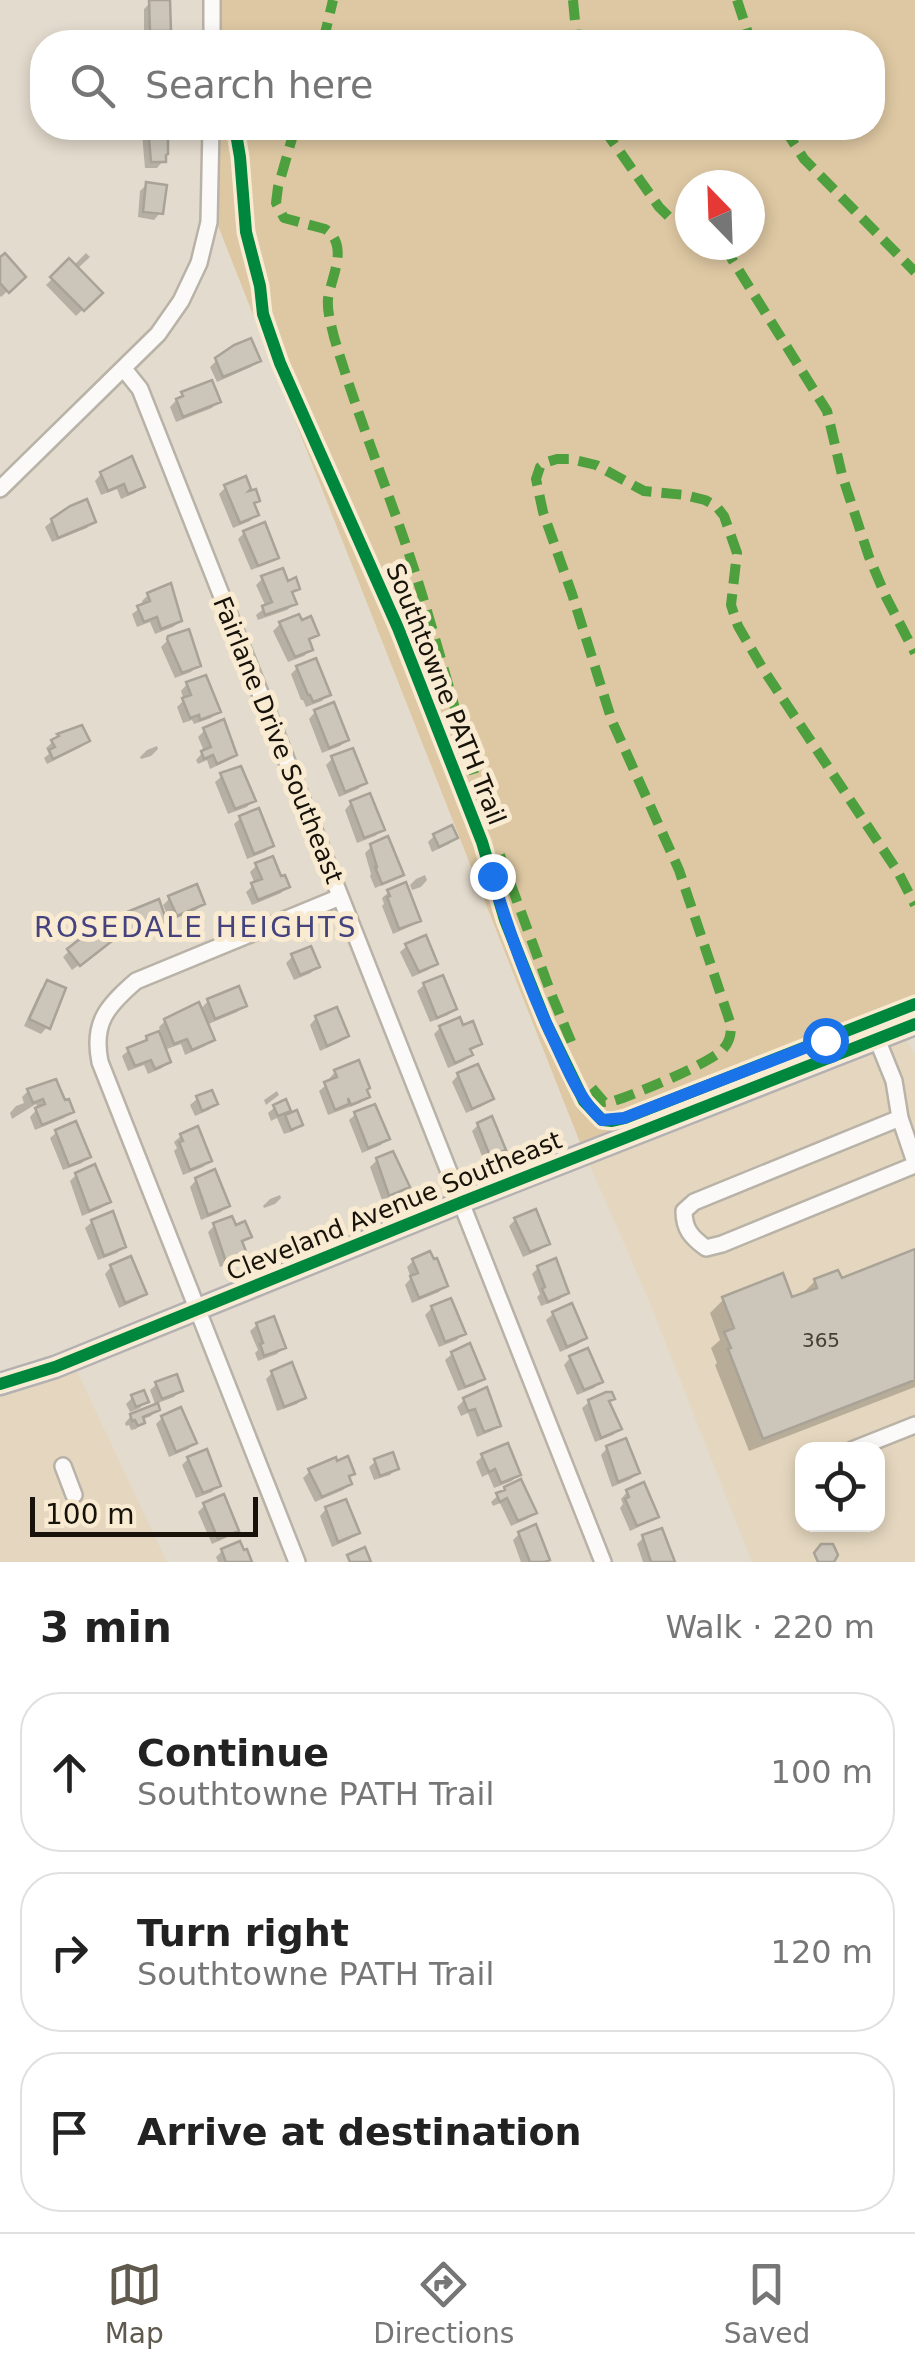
<!DOCTYPE html>
<meta charset="utf-8">
<style>
:root{--surface:#fff;--page:#f2f2f2;--text:#222;--muted:#767676;--line:#e0e0e0;--accent:#5f594e}
body{margin:0;font-family:"DejaVu Sans",sans-serif;background:var(--page);color:var(--text)}
.controls{position:absolute;right:30px;bottom:30px;display:grid;overflow:hidden;border-radius:20px;box-shadow:0 5px 15px #0003}
.controls button{width:90px;height:90px;display:grid;place-items:center;padding:0;border:0;border-bottom:2px solid var(--line);background:var(--surface);color:var(--text);font:50px sans-serif}
.compass{position:absolute;left:675px;top:170px;width:90px;height:90px;border-radius:50%;background:var(--surface);box-shadow:0 5px 15px #0003;rotate:337deg}
.scale{position:absolute;left:30px;bottom:25px;width:228px;box-sizing:border-box;padding-left:10px;border:5px solid #18130a;border-top:0;font-size:28px;line-height:35px;white-space:nowrap;color:#18130a;-webkit-text-stroke:8px #f9ebd1;paint-order:stroke}
.stop{position:absolute;width:30px;height:30px;margin:-22px;border:8px solid #1a73e8;border-radius:50%;background:#fff}
.stop.end{background:#1a73e8;border-color:#fff;box-shadow:0 2px 10px #0008}
.list{margin:0;padding:0;list-style:none}
h2{display:flex;justify-content:space-between;align-items:center;height:130px;margin:0;padding:0 40px;font-size:42px}
h2 small{font-size:32px;font-weight:400;color:var(--muted)}
.list li{display:grid;grid-template-columns:65px 1fr auto;gap:30px;align-items:center;box-sizing:border-box;height:160px;margin:0 20px 20px;padding:0 20px;border:2px solid var(--line);border-radius:40px}
.list b{display:block;font-size:38px;white-space:nowrap}
.list p{margin:0;font-size:32px;white-space:nowrap;color:var(--muted)}
.list em{font-size:32px;font-style:normal;color:var(--muted)}
.icon{flex:none;width:55px;height:55px;fill:none;stroke:currentColor;stroke-width:2;stroke-linecap:round;stroke-linejoin:round}
.map{position:relative;flex:none;width:915px;height:1562px;overflow:hidden}
.search{position:absolute;background:var(--surface);box-shadow:0 5px 15px #0003;left:30px;right:30px;top:30px;height:110px;display:flex;align-items:center;gap:25px;box-sizing:border-box;padding:0 35px;border-radius:40px;color:var(--muted);font-size:38px}
.sheet{height:670px;background:var(--surface)}
nav{display:flex;justify-content:space-around;align-items:center;box-sizing:border-box;height:140px;border-top:2px solid var(--line);background:var(--surface);font-size:28px;color:var(--muted)}
nav a{display:grid;justify-items:center;gap:5px}
nav .on{color:var(--accent)}
.map>svg:first-child{display:block}
</style>
<div class="map">
<svg width="915" height="1562" viewBox="0 0 915 1562">
<rect width="100%" height="100%" fill="#e3dbcd"/>
<path fill="#e5d7bf" fill-rule="evenodd" d="M 904,1035 L 915,1055 L 915,1562 L 752,1562 L 649,1301 L 581,1145 ZM 802,1450 L 878,1450 L 878,1524 L 802,1524 Z
M 75,1367 L 167,1562 L 0,1562 L 0,1379 Z"/>
<path fill="#dec8a3" fill-rule="evenodd" d="M 210,0 L 915,0 L 915,1031 L 581,1145 L 213,213 L 212,128 L 872,128 L 872,42 L 210,42 ZM 690,185 L 750,185 L 750,245 L 690,245 Z"/>
<path fill="#0003" d="M 150,3 L 168,30 L 162,36 L 144,37 L 144,9 Z
M 149,128 L 166,128 L 166,153 L 163,161 L 157,168 L 145,168 L 142,134 Z
M 147,184 L 160,213 L 154,220 L 138,217 L 140,191 Z
M 86,253 L 90,257 L 77,269 L 100,293 L 76,316 L 46,285 L 69,262 L 73,266 Z
M 0,260 L 23,277 L 1,297 L 0,296 Z
M 217,360 L 258,360 L 251,367 L 217,382 L 210,367 Z
M 182,394 L 218,401 L 212,408 L 176,422 L 170,407 Z
M 101,474 L 142,486 L 135,493 L 121,499 L 117,489 L 101,495 L 95,481 Z
M 226,487 L 250,494 L 258,500 L 252,505 L 256,515 L 250,521 L 233,528 L 219,494 Z
M 52,521 L 93,521 L 87,528 L 52,542 L 45,527 Z
M 244,533 L 276,557 L 269,563 L 251,570 L 238,539 Z
M 281,571 L 286,584 L 297,589 L 290,596 L 294,604 L 287,610 L 258,620 L 256,615 L 266,607 L 256,585 L 262,579 Z
M 148,595 L 180,621 L 173,627 L 155,634 L 150,622 L 137,627 L 132,614 L 143,606 L 142,601 Z
M 298,617 L 316,634 L 309,640 L 310,650 L 304,656 L 288,662 L 273,631 L 280,624 Z
M 169,639 L 198,665 L 191,672 L 175,678 L 161,647 Z
M 297,668 L 328,694 L 322,701 L 306,707 L 303,700 L 301,700 L 291,674 Z
M 187,684 L 218,711 L 211,718 L 194,724 L 192,720 L 183,723 L 177,707 L 184,700 L 181,691 Z
M 315,712 L 346,740 L 340,746 L 322,753 L 309,719 Z
M 69,731 L 87,741 L 81,747 L 47,764 L 44,758 L 49,754 L 46,748 L 59,736 Z
M 204,731 L 234,755 L 227,761 L 210,769 L 207,760 L 198,764 L 196,760 L 204,751 L 198,737 Z
M 157,746 L 158,749 L 151,756 L 141,759 L 140,757 L 147,750 Z
M 333,758 L 364,782 L 358,789 L 339,797 L 326,765 Z
M 222,776 L 253,800 L 247,807 L 228,814 L 215,782 Z
M 351,803 L 382,830 L 375,836 L 357,843 L 345,810 Z
M 241,818 L 272,845 L 265,852 L 247,859 L 234,824 Z
M 434,836 L 455,838 L 449,844 L 432,852 L 428,842 Z
M 372,846 L 401,874 L 395,880 L 375,888 L 370,876 L 371,874 L 365,853 Z
M 257,865 L 287,886 L 281,893 L 252,905 L 246,892 L 255,884 L 250,872 Z
M 425,875 L 427,880 L 421,887 L 412,890 L 410,885 L 416,879 Z
M 389,892 L 418,920 L 411,926 L 393,934 L 382,906 L 384,904 L 382,898 Z
M 170,898 L 202,904 L 196,910 L 170,921 L 163,905 Z
M 123,916 L 164,921 L 158,927 L 124,940 L 117,923 Z
M 407,946 L 435,964 L 428,970 L 412,977 L 400,952 Z
M 103,947 L 72,970 L 63,957 L 69,951 Z
M 293,956 L 317,966 L 311,973 L 294,980 L 286,963 Z
M 48,983 L 47,1027 L 41,1034 L 24,1026 L 41,989 Z
M 424,985 L 454,1008 L 448,1015 L 430,1022 L 417,991 Z
M 208,1001 L 244,1006 L 237,1012 L 206,1025 L 212,1040 L 205,1046 L 185,1055 L 181,1044 L 164,1050 L 168,1062 L 162,1068 L 148,1074 L 144,1065 L 128,1071 L 122,1056 L 129,1050 L 140,1045 L 147,1038 L 161,1033 L 159,1027 L 165,1021 L 200,1010 Z
M 316,1018 L 347,1036 L 340,1042 L 320,1051 L 310,1025 Z
M 440,1028 L 462,1028 L 479,1044 L 469,1052 L 470,1055 L 464,1061 L 448,1068 L 434,1034 Z
M 335,1072 L 367,1096 L 360,1103 L 328,1115 L 319,1091 L 330,1082 L 329,1079 Z
M 458,1075 L 491,1099 L 484,1105 L 466,1113 L 452,1082 Z
M 28,1091 L 71,1111 L 64,1118 L 35,1130 L 30,1117 L 38,1108 L 36,1104 L 12,1119 L 10,1113 L 16,1106 L 24,1103 L 22,1097 Z
M 277,1091 L 279,1095 L 266,1105 L 264,1100 Z
M 211,1093 L 215,1104 L 209,1110 L 195,1116 L 190,1105 L 197,1099 Z
M 285,1103 L 290,1116 L 300,1124 L 293,1131 L 284,1134 L 277,1118 L 271,1121 L 268,1113 L 275,1107 Z
M 356,1114 L 387,1138 L 381,1145 L 362,1153 L 349,1120 Z
M 478,1125 L 503,1149 L 496,1156 L 484,1161 L 472,1131 Z
M 57,1132 L 88,1156 L 82,1163 L 63,1170 L 50,1138 Z
M 181,1136 L 209,1161 L 203,1167 L 183,1175 L 174,1151 L 177,1148 L 174,1142 Z
M 377,1160 L 407,1186 L 400,1193 L 382,1200 L 370,1167 Z
M 76,1175 L 108,1201 L 101,1208 L 82,1216 L 70,1181 Z
M 196,1180 L 227,1205 L 221,1212 L 201,1220 L 190,1187 Z
M 280,1195 L 281,1198 L 275,1204 L 264,1208 L 263,1206 L 270,1199 Z
M 515,1220 L 547,1244 L 540,1250 L 523,1257 L 509,1226 Z
M 92,1222 L 124,1246 L 117,1253 L 98,1260 L 85,1228 Z
M 214,1226 L 235,1228 L 249,1236 L 241,1244 L 245,1253 L 238,1260 L 220,1267 L 208,1232 Z
M 915,1252 L 915,1387 L 749,1451 L 715,1365 L 717,1363 L 711,1348 L 720,1340 L 710,1313 L 724,1299 L 791,1300 L 799,1297 L 815,1281 L 840,1281 Z
M 413,1261 L 445,1285 L 439,1292 L 412,1303 L 405,1285 L 411,1278 L 407,1267 Z
M 111,1267 L 144,1294 L 137,1300 L 119,1308 L 105,1274 Z
M 538,1268 L 566,1292 L 560,1299 L 541,1306 L 537,1297 L 540,1294 L 532,1274 Z
M 432,1308 L 463,1333 L 457,1340 L 439,1347 L 425,1315 Z
M 553,1314 L 584,1338 L 578,1344 L 560,1352 L 546,1320 Z
M 257,1325 L 283,1347 L 277,1354 L 258,1361 L 255,1353 L 258,1350 L 250,1331 Z
M 452,1354 L 482,1378 L 475,1385 L 458,1391 L 445,1360 Z
M 570,1358 L 600,1381 L 594,1388 L 577,1395 L 564,1365 Z
M 272,1373 L 303,1397 L 297,1404 L 277,1411 L 266,1379 Z
M 157,1384 L 180,1391 L 174,1397 L 155,1404 L 150,1390 Z
M 133,1397 L 146,1401 L 140,1408 L 130,1412 L 126,1404 Z
M 612,1399 L 608,1403 L 619,1429 L 613,1435 L 595,1442 L 582,1408 L 589,1402 Z
M 464,1400 L 498,1425 L 492,1431 L 477,1437 L 468,1413 L 461,1416 L 457,1407 Z
M 157,1409 L 151,1416 L 141,1420 L 142,1422 L 136,1429 L 131,1430 L 129,1425 L 126,1426 L 125,1423 L 131,1416 Z
M 162,1418 L 194,1443 L 188,1449 L 169,1457 L 156,1424 Z
M 607,1448 L 638,1473 L 631,1479 L 612,1487 L 601,1455 Z
M 483,1456 L 518,1474 L 512,1481 L 494,1488 L 488,1474 L 482,1477 L 476,1462 Z
M 188,1459 L 218,1485 L 212,1492 L 196,1498 L 182,1465 Z
M 376,1461 L 396,1468 L 390,1475 L 374,1480 L 369,1467 Z
M 310,1471 L 353,1473 L 347,1478 L 349,1484 L 343,1490 L 315,1502 L 303,1478 Z
M 505,1489 L 534,1512 L 527,1519 L 511,1526 L 500,1503 L 493,1506 L 491,1502 Z
M 627,1492 L 656,1516 L 649,1522 L 630,1531 L 620,1508 L 623,1504 L 621,1499 Z
M 205,1505 L 236,1530 L 230,1536 L 212,1544 L 198,1512 Z
M 326,1509 L 357,1533 L 350,1539 L 332,1547 L 320,1516 Z
M 519,1534 L 545,1562 L 521,1562 L 513,1540 Z
M 644,1537 L 672,1562 L 643,1562 L 637,1544 Z
M 222,1551 L 249,1562 L 218,1562 L 216,1557 Z"/>
<path fill="#cbc5ba" stroke="#a8a297" stroke-width="2.5" d="M 149,0 L 170,0 L 171,31 L 150,31 Z
M 148,128 L 168,128 L 168,154 L 166,155 L 166,162 L 151,162 Z
M 146,182 L 167,185 L 163,214 L 143,212 Z
M 5,253 L 26,277 L 9,293 L 0,283 L 0,257 Z
M 69,258 L 103,293 L 84,311 L 50,277 Z
M 251,338 L 261,361 L 223,377 L 215,358 L 234,345 Z
M 212,380 L 221,402 L 183,417 L 176,399 L 183,396 L 181,392 Z
M 132,456 L 145,487 L 128,494 L 124,484 L 108,491 L 100,472 Z
M 246,476 L 251,489 L 249,491 L 256,489 L 260,501 L 254,503 L 259,515 L 240,523 L 224,485 Z
M 87,499 L 96,522 L 58,538 L 51,519 L 70,506 Z
M 265,522 L 279,558 L 258,566 L 243,531 Z
M 283,568 L 288,581 L 296,577 L 300,589 L 292,592 L 297,604 L 265,615 L 262,606 L 272,602 L 261,576 Z
M 171,583 L 182,621 L 161,629 L 157,617 L 144,622 L 137,606 L 150,601 L 147,593 Z
M 299,614 L 302,620 L 311,616 L 319,635 L 309,639 L 313,650 L 295,657 L 279,622 Z
M 189,629 L 201,666 L 182,673 L 167,639 L 168,636 Z
M 316,658 L 331,695 L 313,702 L 310,695 L 308,695 L 296,666 Z
M 206,675 L 221,712 L 200,720 L 199,715 L 190,718 L 182,698 L 191,695 L 186,682 Z
M 334,702 L 349,740 L 329,748 L 314,710 Z
M 224,719 L 237,755 L 217,764 L 213,755 L 204,759 L 201,751 L 211,747 L 203,728 Z
M 82,725 L 90,741 L 53,759 L 49,750 L 55,747 L 51,740 L 59,736 L 57,734 Z
M 353,748 L 367,783 L 345,792 L 331,756 Z
M 241,766 L 256,801 L 235,809 L 220,773 Z
M 370,793 L 385,830 L 364,838 L 350,801 Z
M 259,808 L 274,846 L 254,854 L 239,816 Z
M 452,825 L 458,838 L 439,847 L 433,834 Z
M 388,836 L 404,875 L 382,884 L 375,867 L 377,867 L 370,844 Z
M 273,856 L 281,876 L 285,875 L 290,887 L 258,900 L 251,883 L 262,879 L 255,863 Z
M 406,882 L 421,921 L 399,929 L 387,897 L 390,896 L 387,890 Z
M 197,884 L 205,904 L 177,916 L 168,896 Z
M 159,899 L 167,922 L 130,935 L 122,914 Z
M 99,924 L 112,941 L 80,966 L 67,949 Z
M 426,935 L 438,964 L 419,972 L 405,944 Z
M 311,946 L 320,967 L 300,975 L 291,954 Z
M 443,975 L 457,1009 L 437,1018 L 423,983 Z
M 47,980 L 66,988 L 50,1029 L 29,1019 Z
M 239,986 L 247,1006 L 215,1019 L 207,999 Z
M 199,1002 L 215,1040 L 192,1050 L 187,1039 L 174,1044 L 164,1019 Z
M 337,1007 L 349,1036 L 327,1046 L 315,1016 Z
M 460,1017 L 463,1025 L 473,1021 L 482,1044 L 470,1049 L 473,1055 L 455,1063 L 439,1026 Z
M 159,1031 L 171,1062 L 155,1069 L 151,1060 L 135,1066 L 127,1048 L 147,1040 L 146,1036 Z
M 359,1060 L 370,1088 L 367,1090 L 370,1097 L 351,1105 L 348,1098 L 349,1104 L 335,1110 L 324,1082 L 337,1077 L 334,1070 Z
M 478,1064 L 494,1099 L 472,1109 L 457,1073 Z
M 56,1079 L 65,1100 L 69,1099 L 74,1112 L 42,1125 L 35,1108 L 45,1104 L 43,1099 L 33,1103 L 27,1089 Z
M 212,1090 L 218,1104 L 202,1111 L 196,1096 Z
M 286,1099 L 291,1111 L 278,1116 L 273,1105 Z
M 375,1104 L 390,1139 L 368,1148 L 354,1112 Z
M 297,1110 L 303,1125 L 291,1130 L 285,1115 Z
M 492,1116 L 506,1150 L 490,1156 L 477,1123 Z
M 76,1121 L 91,1157 L 69,1166 L 55,1130 Z
M 198,1126 L 212,1161 L 190,1170 L 179,1142 L 183,1141 L 180,1134 Z
M 393,1151 L 410,1187 L 389,1196 L 376,1158 Z
M 95,1164 L 111,1202 L 89,1211 L 75,1173 Z
M 215,1169 L 230,1206 L 208,1215 L 195,1178 Z
M 536,1209 L 550,1244 L 530,1252 L 514,1218 Z
M 113,1211 L 126,1247 L 104,1256 L 91,1220 Z
M 232,1216 L 236,1225 L 245,1221 L 252,1237 L 242,1241 L 247,1254 L 226,1262 L 213,1223 Z
M 915,1249 L 915,1380 L 763,1439 L 728,1349 L 731,1348 L 724,1332 L 734,1328 L 722,1297 L 783,1273 L 792,1297 L 817,1288 L 814,1279 L 838,1270 L 842,1278 Z
M 430,1251 L 434,1259 L 437,1258 L 448,1286 L 419,1298 L 410,1276 L 418,1273 L 412,1259 Z
M 131,1256 L 147,1294 L 125,1303 L 110,1265 Z
M 556,1258 L 569,1293 L 548,1302 L 542,1289 L 545,1287 L 537,1266 Z
M 451,1298 L 466,1334 L 445,1342 L 431,1306 Z
M 572,1303 L 587,1338 L 567,1347 L 552,1312 Z
M 274,1316 L 286,1348 L 264,1356 L 260,1344 L 263,1343 L 256,1323 Z
M 470,1343 L 485,1379 L 465,1387 L 451,1352 Z
M 588,1348 L 603,1382 L 584,1390 L 569,1356 Z
M 292,1362 L 306,1398 L 284,1407 L 271,1371 Z
M 177,1374 L 183,1391 L 162,1399 L 155,1382 Z
M 487,1387 L 501,1426 L 484,1432 L 475,1409 L 468,1411 L 463,1398 Z
M 144,1390 L 149,1402 L 136,1407 L 131,1395 Z
M 606,1392 L 612,1392 L 615,1399 L 609,1401 L 622,1429 L 601,1438 L 588,1400 Z
M 158,1403 L 160,1410 L 143,1417 L 145,1423 L 138,1426 L 135,1420 L 132,1421 L 130,1414 Z
M 181,1407 L 197,1443 L 176,1452 L 161,1416 Z
M 626,1438 L 640,1473 L 618,1482 L 606,1446 Z
M 508,1443 L 521,1475 L 501,1483 L 495,1469 L 489,1472 L 481,1454 Z
M 207,1449 L 221,1486 L 203,1493 L 187,1457 Z
M 393,1452 L 399,1469 L 380,1476 L 374,1459 Z
M 348,1456 L 355,1474 L 349,1476 L 352,1484 L 322,1497 L 308,1469 L 336,1457 L 337,1461 Z
M 521,1479 L 537,1513 L 518,1521 L 507,1498 L 500,1502 L 496,1493 L 505,1490 L 504,1487 Z
M 644,1482 L 659,1517 L 637,1526 L 625,1499 L 629,1497 L 626,1490 Z
M 224,1494 L 239,1531 L 218,1539 L 203,1503 Z
M 346,1499 L 360,1533 L 338,1542 L 325,1507 Z
M 536,1524 L 550,1560 L 545,1562 L 530,1562 L 518,1532 Z
M 662,1528 L 675,1562 L 651,1562 L 642,1535 Z
M 240,1541 L 244,1550 L 247,1549 L 252,1562 L 226,1562 L 221,1549 Z
M 821,1544 L 833,1544 L 838,1555 L 834,1562 L 818,1562 L 814,1553 Z
M 365,1547 L 371,1562 L 350,1562 L 347,1555 Z"/>
<g fill="none" stroke-linecap="round" stroke-linejoin="round">
<g stroke="#b8b2a7" stroke-width="20">
<path id="minor" d="M 212,42 L 212,0
M 124,369 L 140,389 L 603,1562
M 0,489 L 158,334 L 181,301 L 199,263 L 209,222 L 211,128
M 877,1039 L 894,1081 L 900,1118 L 915,1162
M 900,1118 L 694,1202 L 684,1211 C 684,1229 691,1237 706,1248 L 722,1244 L 915,1165
M 852,1450 L 915,1425
M 63,1466 L 74,1495
M 297,1562 L 100,1062 C 92,1023 107,1006 136,981 L 340,897"/>
</g>
<g stroke="#b5b1b0" stroke-width="25">
<path id="major" d="M 0,1384 L 55,1367 L 462,1202 L 915,1024"/>
</g>
<use href="#minor" stroke="#fbfaf8" stroke-width="15"/>
<use href="#major" stroke="#f1f0f2" stroke-width="20"/>
<path stroke="#4ea03e" stroke-width="10" stroke-dasharray="20 10" stroke-linecap="butt" d="M 573,0 L 577,42
M 737,0 L 751,42
M 323,42 L 333,0
M 295,128 L 278,187 L 276,203 L 284,218 L 325,229 C 350,245 331,277 328,299 C 327,312 331,324 334,337 C 359,422 394,504 420,588 C 444,666 464,745 489,822
M 603,128 L 659,207 L 670,218 L 690,224
M 784,128 L 804,159 L 915,272
M 723,245 L 827,411 L 842,475 L 869,557 L 886,597 L 915,653
M 500,855 L 552,996 L 575,1051
M 592,1088 L 604,1102 L 614,1101 C 633,1095 714,1062 724,1048 C 730,1041 731,1034 731,1025 L 679,870 L 612,721 L 572,594 L 543,512 L 536,479 L 540,467 L 547,462 L 557,459 L 570,459 L 596,465 L 644,491 L 685,495 L 705,500 L 716,506 L 724,516 L 737,553 L 731,605 L 738,626 L 763,669 L 898,872 L 915,905"/>
<g stroke="#f9ebd1" stroke-width="19">
<path id="cycleway" d="M 235,128 L 240,157 L 246,232 L 260,286 L 263,314 L 280,363 L 398,628 L 482,842 L 505,920 L 546,1023 L 584,1101 L 602,1120 L 612,1121 L 625,1118 L 915,1004
M 0,1384 L 55,1367 L 462,1202 L 915,1024"/>
</g>
<use href="#cycleway" stroke="#00873e" stroke-width="12"/>
</g>
<g fill="none" stroke-linecap="round" stroke-linejoin="round">
<path stroke="#1a73e8" stroke-width="12" d="M 492,876 C 510,935 531,993 558,1049 C 570,1075 581,1101 602,1120 L 624,1118 L 825,1040"/>
</g>
<g text-anchor="middle" dominant-baseline="central" stroke-width="10" stroke-linejoin="round" paint-order="stroke">
<g font-size="20" fill="#454036">
<text x="821" y="1340">365</text>
</g>
<g font-size="25" fill="#18130a" stroke="#f9ebd1">
<text transform="translate(446 694) rotate(68)">Southtowne PATH Trail</text>
<text transform="translate(278 740) rotate(68)">Fairlane Drive Southeast</text>
<text transform="translate(394 1206) rotate(-22)">Cleveland Avenue Southeast</text>
</g>
<g font-size="28" letter-spacing="2.5" fill="#44427f" stroke="#f9ebd1">
<text x="196" y="927">ROSEDALE HEIGHTS</text>
</g>
</g>
</svg>
<div class="controls">
<button><svg class="icon" aria-label="locate" viewBox="0 0 24 24"><circle cx="12" cy="12" r="6"/><path d="M12 2v4M12 18v4M2 12h4M18 12h4"/></svg></button>
</div>
<svg class="compass" viewBox="-18 -18 36 36"><path d="M0-13l5 13h-10z" fill="#e53935"/><path d="M0 13l5-13h-10z" fill="#767676"/></svg>
<div class="scale">100 m</div>
<div class="stop" style="left:825px;top:1040px"></div>
<div class="stop end" style="left:492px;top:876px"></div>
<div class="search"><svg class="icon" aria-label="search" viewBox="0 0 24 24"><circle cx="10" cy="10" r="6"/><path d="M15 15l6 6"/></svg>Search here</div>
</div>
<section class="sheet">
<h2>3 min<small>Walk · 220 m</small></h2>
<ul class="list">
<li><svg class="icon" aria-label="ahead" viewBox="0 0 24 24"><path d="M12 20V5M6 11l6-6 6 6"/></svg><div><b>Continue</b><p>Southtowne PATH Trail</p></div><em>100 m</em></li>
<li><svg class="icon" aria-label="right" viewBox="0 0 24 24"><path d="M7 20v-9h11M14 6l5 5-5 5"/></svg><div><b>Turn right</b><p>Southtowne PATH Trail</p></div><em>120 m</em></li>
<li><svg class="icon" aria-label="arrive" viewBox="0 0 24 24"><path d="M6 21V4h12l-3 4 3 4H6"/></svg><div><b>Arrive at destination</b></div></li>
</ul>
</section>
<nav>
<a class="on"><svg class="icon" aria-label="map" viewBox="0 0 24 24"><path d="M3 6l6-2 6 2 6-2v14l-6 2-6-2-6 2zM9 4v14M15 6v14"/></svg>Map</a>
<a><svg class="icon" aria-label="directions" viewBox="0 0 24 24"><path d="M12 3l9 9-9 9-9-9zM9 14v-3h6M13 9l2 2-2 2"/></svg>Directions</a>
<a><svg class="icon" aria-label="saved" viewBox="0 0 24 24"><path d="M7 4h10v16l-5-4-5 4z"/></svg>Saved</a>
</nav>
